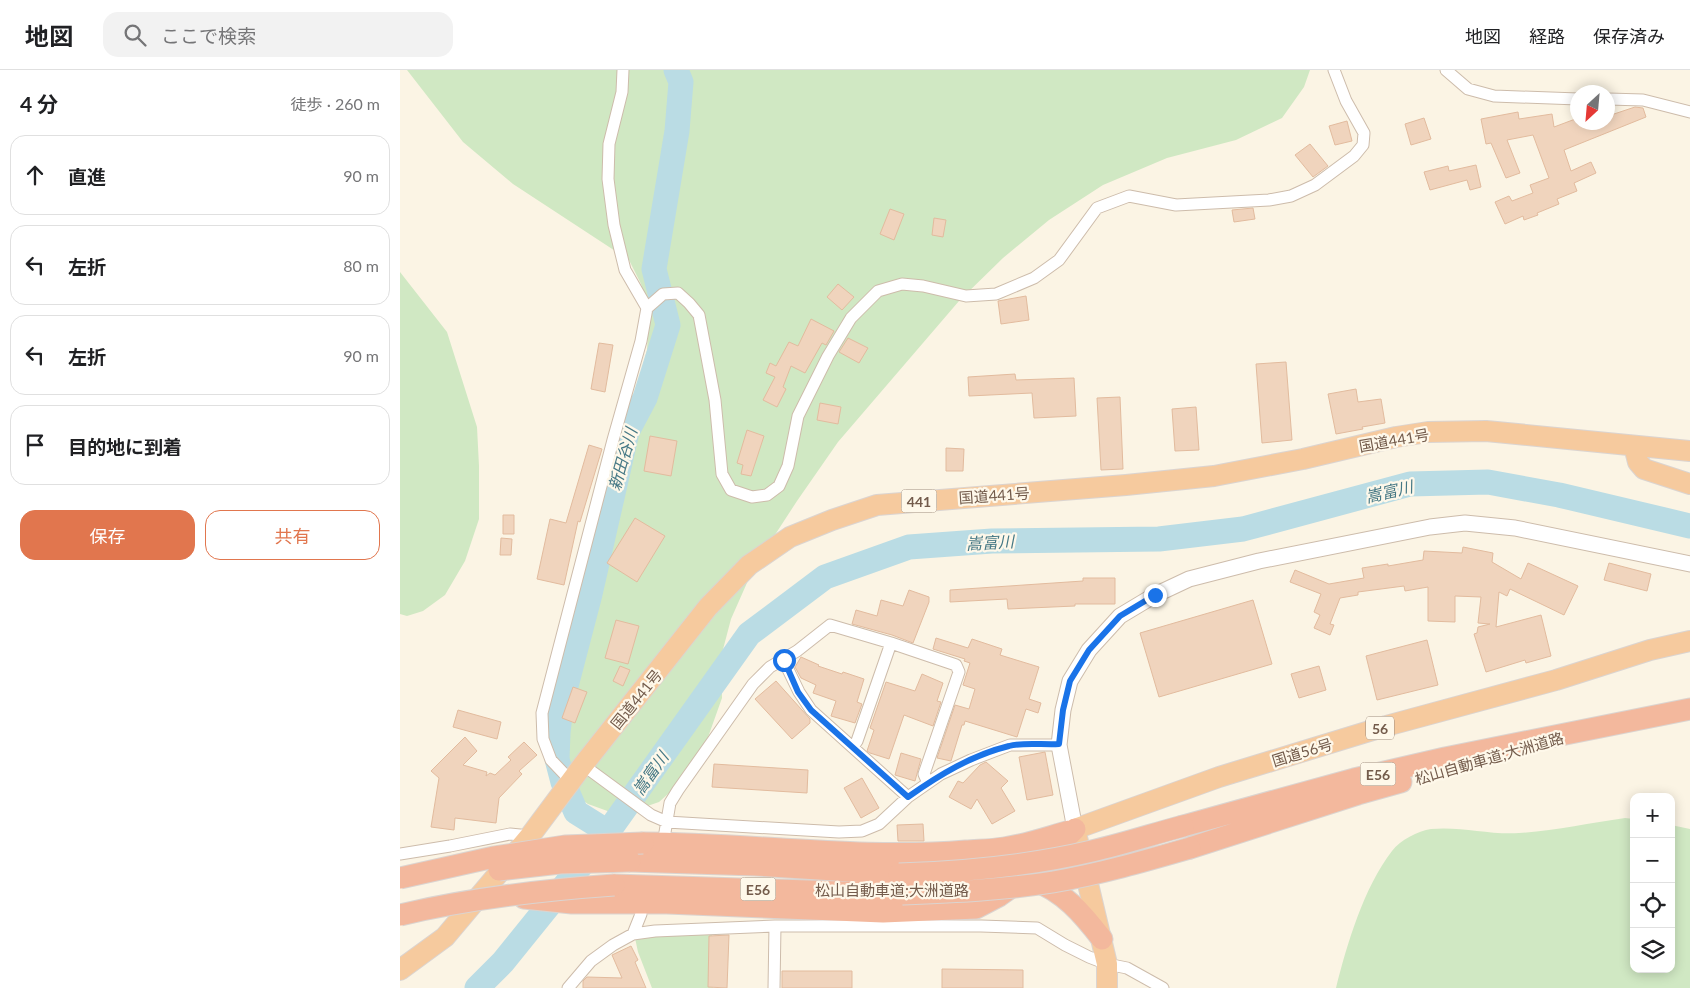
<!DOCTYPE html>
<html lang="ja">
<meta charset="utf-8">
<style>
:root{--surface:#fff;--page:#f2f2f2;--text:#202124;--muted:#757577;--line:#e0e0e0;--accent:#e1764e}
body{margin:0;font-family:Lato,"Noto Sans JP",sans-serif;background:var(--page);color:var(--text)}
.controls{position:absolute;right:15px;bottom:15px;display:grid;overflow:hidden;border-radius:10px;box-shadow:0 2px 12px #0003}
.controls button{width:45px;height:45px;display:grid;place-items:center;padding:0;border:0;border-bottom:1px solid var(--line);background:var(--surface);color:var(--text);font:25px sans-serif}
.compass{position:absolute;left:1170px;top:15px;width:45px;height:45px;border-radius:50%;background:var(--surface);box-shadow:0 2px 12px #0003;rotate:206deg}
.stop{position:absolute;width:15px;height:15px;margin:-11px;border:4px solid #1a73e8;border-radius:50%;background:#fff}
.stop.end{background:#1a73e8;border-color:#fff;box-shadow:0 1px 5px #0008}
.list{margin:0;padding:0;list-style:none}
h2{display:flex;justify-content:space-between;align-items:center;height:65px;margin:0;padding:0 20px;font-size:21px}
h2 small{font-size:16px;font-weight:400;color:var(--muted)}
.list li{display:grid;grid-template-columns:32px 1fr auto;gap:15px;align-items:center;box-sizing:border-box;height:80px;margin:0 10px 10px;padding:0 10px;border:1px solid var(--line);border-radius:15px}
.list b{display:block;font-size:19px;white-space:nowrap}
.list em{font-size:16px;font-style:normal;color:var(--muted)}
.actions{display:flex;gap:10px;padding:15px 20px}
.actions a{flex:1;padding:11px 0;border:1px solid var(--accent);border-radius:15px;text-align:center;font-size:18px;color:var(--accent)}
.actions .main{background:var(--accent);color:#fff}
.icon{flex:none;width:28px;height:28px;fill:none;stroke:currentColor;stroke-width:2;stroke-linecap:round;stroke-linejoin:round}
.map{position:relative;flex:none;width:1290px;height:918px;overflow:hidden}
header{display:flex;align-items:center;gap:30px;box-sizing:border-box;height:70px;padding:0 25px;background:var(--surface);border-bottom:1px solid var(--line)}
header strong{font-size:24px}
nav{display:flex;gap:28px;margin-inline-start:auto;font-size:18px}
.search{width:350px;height:45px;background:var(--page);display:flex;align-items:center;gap:12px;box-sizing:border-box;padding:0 18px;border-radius:15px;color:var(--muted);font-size:19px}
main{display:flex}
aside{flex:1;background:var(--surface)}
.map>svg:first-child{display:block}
</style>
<header>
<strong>地図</strong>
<div class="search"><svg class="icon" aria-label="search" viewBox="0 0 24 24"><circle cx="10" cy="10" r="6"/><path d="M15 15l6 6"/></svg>ここで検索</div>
<nav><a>地図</a><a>経路</a><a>保存済み</a></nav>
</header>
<main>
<aside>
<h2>4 分<small>徒歩 · 260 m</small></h2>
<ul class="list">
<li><svg class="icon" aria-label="ahead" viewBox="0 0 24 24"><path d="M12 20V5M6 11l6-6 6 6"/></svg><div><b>直進</b></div><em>90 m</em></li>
<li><svg class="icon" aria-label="left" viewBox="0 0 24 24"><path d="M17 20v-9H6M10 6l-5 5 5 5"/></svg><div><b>左折</b></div><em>80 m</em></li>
<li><svg class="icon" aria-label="left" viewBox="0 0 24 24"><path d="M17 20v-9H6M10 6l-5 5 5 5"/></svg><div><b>左折</b></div><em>90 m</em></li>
<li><svg class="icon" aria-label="arrive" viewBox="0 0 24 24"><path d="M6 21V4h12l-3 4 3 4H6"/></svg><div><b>目的地に到着</b></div></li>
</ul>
<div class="actions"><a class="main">保存</a><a>共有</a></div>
</aside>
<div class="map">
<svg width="1290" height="918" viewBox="0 0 1290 918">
<rect width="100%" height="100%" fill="#fbf4e4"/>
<path fill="#d0e8c3" d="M 7,0 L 910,0 L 904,17 L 882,48 L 836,70 L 767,88 L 703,115 L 649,150 L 603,188 L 559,231 L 438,372 L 397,431 L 354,497 L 331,549 L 321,587 L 322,628 L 307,670 L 287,707 L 259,732 L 227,743 L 213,743 L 188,734 L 168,720 L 148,696 L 140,668 L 200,429 L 230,342 L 247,280 L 249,243 L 241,214 L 229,190 L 113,114 L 63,72 Z
M 0,202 L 47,262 L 77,357 L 79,396 L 79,449 L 65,491 L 45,525 L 23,541 L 7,546 L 0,544 Z
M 1225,748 L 1234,749 L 1234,899 L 1271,899 L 1271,755 L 1290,759 L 1290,918 L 936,918 C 947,874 964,817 992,781 C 1000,770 1018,761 1031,759 C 1060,756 1090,765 1119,763 C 1154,761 1189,753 1225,748 Z
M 312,863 L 313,918 L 252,918 L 238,882 L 235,868 Z"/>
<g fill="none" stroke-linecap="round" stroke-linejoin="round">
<path stroke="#badce4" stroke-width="25" d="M 208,762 L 176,742 L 163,712 L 157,689 L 158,663 L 161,635 L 190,524 L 227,362 L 245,328 L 268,255 L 254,199 L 277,61 L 281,12 L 276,0
M 77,918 L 103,892 L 208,762 L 349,564 L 425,507 L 509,477 L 592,471 L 759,469 L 843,459 L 1010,414 L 1088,412 L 1159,425 L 1290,456"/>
</g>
<path fill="#f0d4bd" stroke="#e2bb9e" d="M 1235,37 L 1243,38 L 1246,47 L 1164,80 L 1171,101 L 1191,92 L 1196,103 L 1174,113 L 1177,121 L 1157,129 L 1159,134 L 1137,143 L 1138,145 L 1124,150 L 1123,146 L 1105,154 L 1095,132 L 1109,126 L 1112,131 L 1133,123 L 1130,115 L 1149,108 L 1133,65 L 1107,70 L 1120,103 L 1106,108 L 1091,73 L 1086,74 L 1081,49 L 1118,42 L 1119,49 L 1152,44 L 1154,57 L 1178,48 L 1178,52 L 1208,52 L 1208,46 Z
M 1024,48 L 1031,69 L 1011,75 L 1005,54 Z
M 947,51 L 952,71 L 935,75 L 929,56 Z
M 910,74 L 928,96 L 913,107 L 895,85 Z
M 1076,95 L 1081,117 L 1070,120 L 1067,110 L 1030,120 L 1024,102 L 1048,96 L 1049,101 Z
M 853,138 L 855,149 L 834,152 L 832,140 Z
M 490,139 L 504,144 L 494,170 L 480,164 Z
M 534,148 L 546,150 L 543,167 L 532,165 Z
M 438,214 L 454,227 L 442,240 L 427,227 Z
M 626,226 L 629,250 L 601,254 L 598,231 Z
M 411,249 L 434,261 L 426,275 L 422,273 L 405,303 L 391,296 L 383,317 L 386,319 L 377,337 L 363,330 L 375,307 L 366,303 L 370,293 L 376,296 L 389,272 L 398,276 Z
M 448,268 L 468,278 L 459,293 L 439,282 Z
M 199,273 L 213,275 L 205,322 L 191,319 Z
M 886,292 L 892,370 L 862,373 L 856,294 Z
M 615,304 L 616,310 L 674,308 L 676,346 L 634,348 L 632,323 L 569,326 L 568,307 Z
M 956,319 L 958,332 L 981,329 L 985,353 L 962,357 L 963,359 L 936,364 L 928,324 Z
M 720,327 L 723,399 L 701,400 L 697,328 Z
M 420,333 L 441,337 L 438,354 L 417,350 Z
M 796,337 L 799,380 L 775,381 L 772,339 Z
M 347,360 L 364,366 L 351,406 L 341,404 L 343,395 L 337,393 Z
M 250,366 L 277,371 L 271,406 L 244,401 Z
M 189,375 L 202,379 L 180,452 L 178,451 L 164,515 L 137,509 L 150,449 L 166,453 Z
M 546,378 L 564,379 L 563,401 L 546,401 Z
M 103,445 L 114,445 L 114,464 L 103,464 Z
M 235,448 L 265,466 L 237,512 L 207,493 Z
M 101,468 L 112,469 L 111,485 L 100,485 Z
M 1063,477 L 1093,483 L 1092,492 L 1121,509 L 1128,493 L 1178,516 L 1164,545 L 1110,519 L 1107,526 L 1099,522 L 1096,557 L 1141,545 L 1151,586 L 1126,593 L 1125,590 L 1086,602 L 1074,564 L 1077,563 L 1078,557 L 1090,554 L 1078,553 L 1081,527 L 1055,526 L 1055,552 L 1028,551 L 1028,517 L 1005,521 L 1004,516 L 958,522 L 958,525 L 940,528 L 930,554 L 934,555 L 930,565 L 914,558 L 920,545 L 914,542 L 921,524 L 890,512 L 895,500 L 929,514 L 964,508 L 962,498 L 988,494 L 988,496 L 1023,490 L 1024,481 L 1062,483 Z
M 1209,493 L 1251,504 L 1247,521 L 1204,510 Z
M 683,508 L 715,508 L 715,534 L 675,534 L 675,536 L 608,539 L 607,529 L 550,532 L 550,520 L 683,511 Z
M 509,520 L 529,527 L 529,532 L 513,573 L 492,565 L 452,554 L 456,540 L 477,546 L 481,530 L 503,536 Z
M 853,530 L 872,594 L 759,627 L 740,563 Z
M 216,550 L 239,556 L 228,594 L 205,588 Z
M 536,568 L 568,578 L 572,569 L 602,579 L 600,585 L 639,597 L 629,629 L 641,633 L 638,643 L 626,639 L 617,667 L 565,651 L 564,655 L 562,655 L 551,691 L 537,688 L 555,635 L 569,639 L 575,619 L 563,615 L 570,593 L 564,591 L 565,589 L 533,579 Z
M 1027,570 L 1038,615 L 977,630 L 966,586 Z
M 401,587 L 419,595 L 418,596 L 442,604 L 443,602 L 464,609 L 457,632 L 462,634 L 455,653 L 431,646 L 436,631 L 413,623 L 416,615 L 401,608 L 395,597 Z
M 220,596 L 230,600 L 223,616 L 213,611 Z
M 919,596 L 926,620 L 899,628 L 891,604 Z
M 522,604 L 543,613 L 537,631 L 541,632 L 533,656 L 504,645 L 489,689 L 470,683 L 467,681 L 474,660 L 470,658 L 486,612 L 515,621 Z
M 376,611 L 410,649 L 410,653 L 392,669 L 355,629 Z
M 173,617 L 187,622 L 175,653 L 162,648 Z
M 58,640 L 101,652 L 97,669 L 53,657 Z
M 65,667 L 77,681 L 63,695 L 87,702 L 86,706 L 90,703 L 95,705 L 111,690 L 108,687 L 124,672 L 137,685 L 119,701 L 122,704 L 99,728 L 96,753 L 55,748 L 54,760 L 31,757 L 39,708 L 31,701 Z
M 645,682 L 653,725 L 627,730 L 619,687 Z
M 501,683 L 521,689 L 515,711 L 495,705 Z
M 586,692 L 608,711 L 601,718 L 615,741 L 592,754 L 577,729 L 571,739 L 549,727 L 558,711 L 563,713 L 580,695 Z
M 314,694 L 408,700 L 407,723 L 312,717 Z
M 462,708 L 479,738 L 461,748 L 444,718 Z
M 523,754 L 524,771 L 498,771 L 497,755 Z
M 329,865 L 327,918 L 308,917 L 309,866 Z
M 231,876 L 238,890 L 235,892 L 246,918 L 183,918 L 183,911 L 187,907 L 222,908 L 212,885 Z
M 542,899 L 623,900 L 623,918 L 542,918 Z
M 382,901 L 452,901 L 452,918 L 382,918 Z"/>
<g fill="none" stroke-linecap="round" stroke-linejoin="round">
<g stroke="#cdbcab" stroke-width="13">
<path id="minor" d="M 1046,0 L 1068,19 L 1094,26 L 1178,29
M 1208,29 L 1243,30 L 1290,42
M 247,238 L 263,224 L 278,223 L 289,233 L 299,245 L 315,330 L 322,404 L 331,420 L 352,427 L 367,425 L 379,416 L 388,396 L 398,346 L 428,286 L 451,248 L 478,221 L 502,214 L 523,216 L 566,226 L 596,224 L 634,208 L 659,190 L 697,138 L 729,126 L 776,135 L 869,130 L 891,126 L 915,115 L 954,86 L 963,75 L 964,63 L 946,31 L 934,0
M 384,591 L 399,622 L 411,640 L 508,727
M 453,677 L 457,671 L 491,573 L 556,595 L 559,602 L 524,704 L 528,713
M 183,695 L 251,745 L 267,752 L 439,762 L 462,761 L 479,754 L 508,727 L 541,704 L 571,690 L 610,675 L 659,675
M 171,711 L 151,690 L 143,669 L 142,643 L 213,370 L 241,271 L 247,238 L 225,200 L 214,155 L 208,109 L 209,74 L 222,22 L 223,0
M 264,768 L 270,733 L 278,720 L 353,614 L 370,597 L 397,581 L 430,555 L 491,573
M 0,784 L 50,776 L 110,764 L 130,766
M 233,864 L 241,844
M 168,918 L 191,891 L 213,875 L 233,864 L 255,861 L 375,856 L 581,856 L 637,858 L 665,875 L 689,887 L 707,894 L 727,898 L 763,918
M 374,918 L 375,856"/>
</g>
<g stroke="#cdbcab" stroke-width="17">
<path id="tertiary" d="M 675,759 L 659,675 L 663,640 L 670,611 L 689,580 L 720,546 L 755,525 L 789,509 L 859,491 L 1030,457 L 1065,453 L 1115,458 L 1290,494"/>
</g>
<g stroke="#dbd4d0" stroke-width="22">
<path id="trunk" d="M 1234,376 L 1238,392 L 1244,399 L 1290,414
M 0,900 L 45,867 L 130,766 L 183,695 L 308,537 L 349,495 L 390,467 L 432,450 L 477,435 L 726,415 L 814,406 L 903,389 L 996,367 L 1028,362 L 1086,361 L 1290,381
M 707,918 L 707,894 L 675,759 L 819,707 L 986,656 L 1156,610 L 1250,580 L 1290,571"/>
</g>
<g stroke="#dbd4d0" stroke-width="23">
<path id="motorway" d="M 783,756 L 954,709 L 1045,688 L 1290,639
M 243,773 C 350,773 458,790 566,781 C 578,780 591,780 604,778 C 626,775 648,767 670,761
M 790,778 L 958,724 L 1001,712
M 230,791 L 355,795 L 499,804
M 633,810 C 664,822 682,843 702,869
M 214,815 L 502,824
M 124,828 L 172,833 L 267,833 L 483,842 L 576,838 L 599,826 L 627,806 L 675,759"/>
</g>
<use href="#minor" stroke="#fff" stroke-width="11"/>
<use href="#tertiary" stroke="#fff" stroke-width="15"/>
<use href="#trunk" stroke="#f6ca9e" stroke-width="20"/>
<use href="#motorway" stroke="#f3b89d" stroke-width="21"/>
<g stroke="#dbd4d0" stroke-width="23" stroke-linecap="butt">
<path id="motorway-bridge" d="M 99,800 L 160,793 L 230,791
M 499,804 C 564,802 628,796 692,781 C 723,774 753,764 783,756
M 0,808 L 94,787 L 165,776 L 243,773
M 502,824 C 552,822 603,820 653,812 C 700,804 745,791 790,778
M 0,845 C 71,828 142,820 214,815"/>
</g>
<use href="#motorway-bridge" stroke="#f3b89d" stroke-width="21"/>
</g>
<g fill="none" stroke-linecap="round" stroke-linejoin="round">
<path stroke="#1a73e8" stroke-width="6" d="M 384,590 L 398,622 L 411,640 L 508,727 C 539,705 572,685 609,676 C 622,672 644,675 659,674 L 663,640 L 670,611 L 689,580 L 720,546 L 755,525"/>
</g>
<g text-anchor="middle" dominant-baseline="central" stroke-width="4.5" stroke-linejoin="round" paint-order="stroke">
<g fill="#fef8ea" stroke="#9d8a7b" stroke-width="1">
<rect x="501.5" y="419.5" width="35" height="23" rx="4"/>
<rect x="966" y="646.5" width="28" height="23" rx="4"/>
<rect x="960.5" y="692.5" width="35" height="23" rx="4"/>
<rect x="340.5" y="807.5" width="35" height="23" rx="4"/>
</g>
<g font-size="14" font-weight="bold" fill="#735b4b">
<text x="519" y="431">441</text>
<text x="980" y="658">56</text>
<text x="978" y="704">E56</text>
<text x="358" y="819">E56</text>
</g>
<g font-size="15" fill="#735b4b" stroke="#fef8ea">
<text transform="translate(994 370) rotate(-10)">国道441号</text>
<text transform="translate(594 425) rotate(-4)">国道441号</text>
<text transform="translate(236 629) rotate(-51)">国道441号</text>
<text transform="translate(902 682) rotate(-17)">国道56号</text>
<text transform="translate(1089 688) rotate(-16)">松山自動車道;大洲道路</text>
<text x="492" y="820">松山自動車道;大洲道路</text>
</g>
<g font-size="16" font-style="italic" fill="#457885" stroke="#fef8ea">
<text transform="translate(222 389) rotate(-74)">新田谷川</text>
<text transform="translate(989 421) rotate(-13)">嵩富川</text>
<text transform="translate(590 472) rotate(-3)">嵩富川</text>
<text transform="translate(250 703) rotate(-55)">嵩富川</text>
</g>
</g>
</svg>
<div class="controls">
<button>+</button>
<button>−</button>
<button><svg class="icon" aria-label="locate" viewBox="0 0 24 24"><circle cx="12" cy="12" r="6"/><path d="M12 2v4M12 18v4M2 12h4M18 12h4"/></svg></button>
<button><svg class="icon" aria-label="layers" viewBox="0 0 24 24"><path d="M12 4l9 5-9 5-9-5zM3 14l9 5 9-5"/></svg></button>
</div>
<svg class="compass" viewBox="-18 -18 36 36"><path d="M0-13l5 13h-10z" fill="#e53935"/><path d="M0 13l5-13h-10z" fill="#757577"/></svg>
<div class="stop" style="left:384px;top:590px"></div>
<div class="stop end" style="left:755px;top:525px"></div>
</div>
</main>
